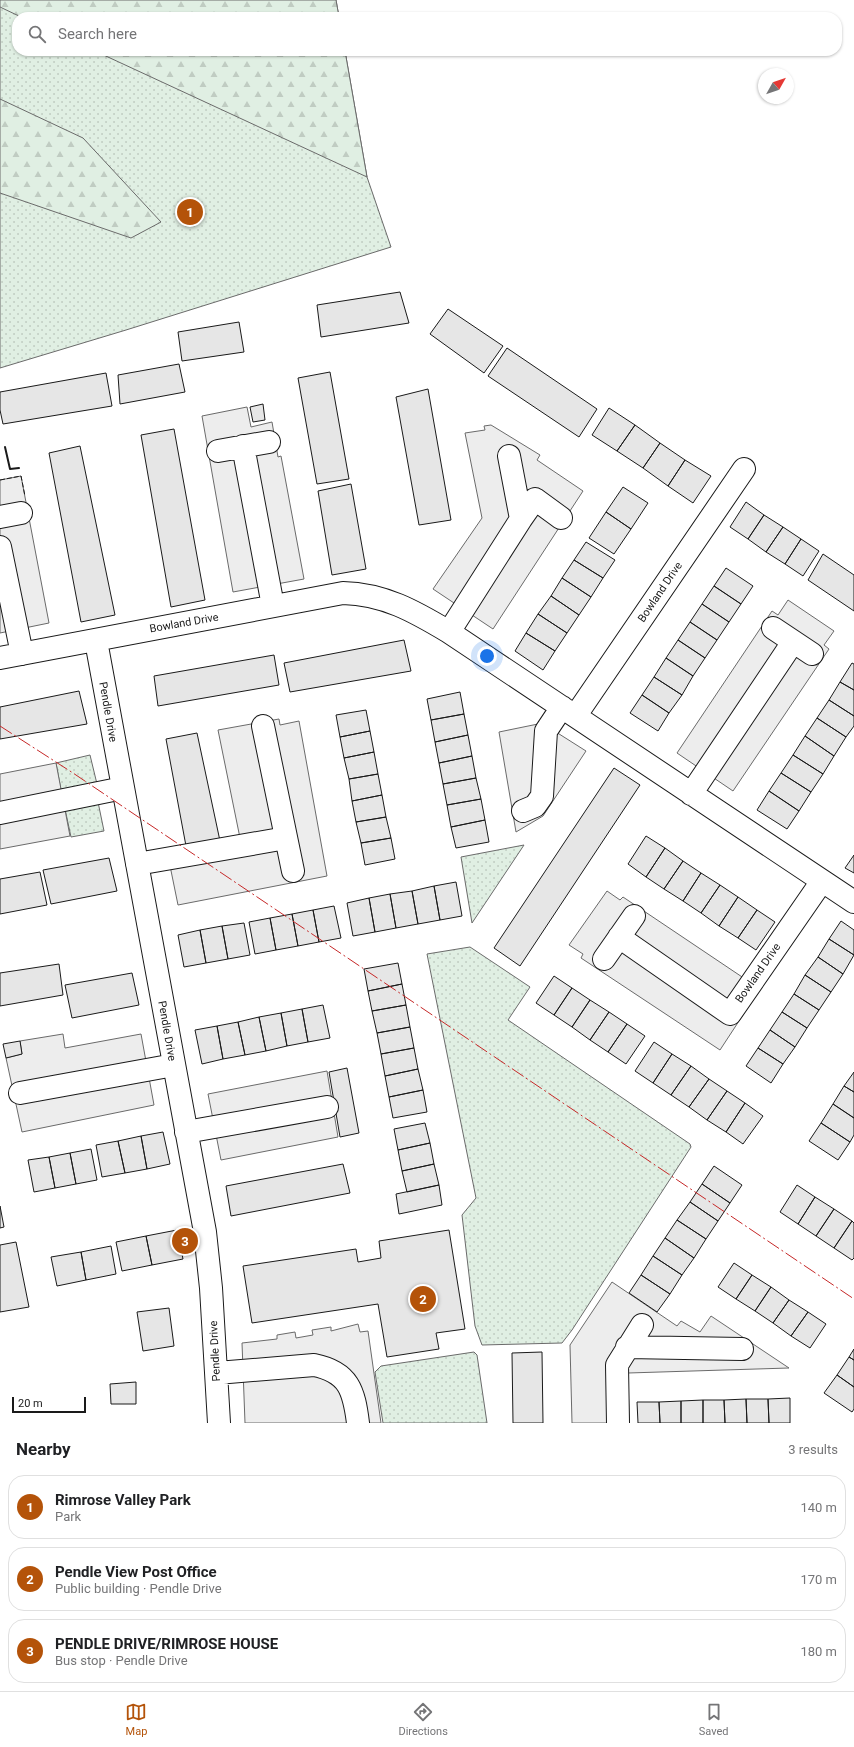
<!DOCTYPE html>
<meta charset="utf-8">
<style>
:root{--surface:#fff;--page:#f2f2f2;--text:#202124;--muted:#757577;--line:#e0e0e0;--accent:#b45309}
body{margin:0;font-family:Roboto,sans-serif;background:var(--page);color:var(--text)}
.compass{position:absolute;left:758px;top:68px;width:36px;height:36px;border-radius:50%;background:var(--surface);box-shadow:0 1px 3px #0004;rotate:50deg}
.scale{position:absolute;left:12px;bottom:10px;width:74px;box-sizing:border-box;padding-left:4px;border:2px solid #1a1a1a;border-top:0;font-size:11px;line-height:14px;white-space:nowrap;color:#1a1a1a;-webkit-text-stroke:3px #fff;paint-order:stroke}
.you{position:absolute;left:487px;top:656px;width:14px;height:14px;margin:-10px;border:3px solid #fff;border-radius:50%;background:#1a73e8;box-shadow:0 0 0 6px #1a73e833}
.badge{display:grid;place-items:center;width:26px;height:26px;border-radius:50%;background:var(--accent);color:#fff;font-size:13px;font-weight:700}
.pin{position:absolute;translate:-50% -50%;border:2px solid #fff;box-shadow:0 1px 4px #0006}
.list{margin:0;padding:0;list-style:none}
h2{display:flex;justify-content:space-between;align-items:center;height:52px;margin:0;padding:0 16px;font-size:17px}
h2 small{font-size:13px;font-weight:400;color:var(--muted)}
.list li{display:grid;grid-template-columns:26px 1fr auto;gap:12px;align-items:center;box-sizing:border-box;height:64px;margin:0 8px 8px;padding:0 8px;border:1px solid var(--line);border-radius:16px}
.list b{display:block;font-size:15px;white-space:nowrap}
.list p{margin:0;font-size:13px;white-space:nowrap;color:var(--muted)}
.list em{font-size:13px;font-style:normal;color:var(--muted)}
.icon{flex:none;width:22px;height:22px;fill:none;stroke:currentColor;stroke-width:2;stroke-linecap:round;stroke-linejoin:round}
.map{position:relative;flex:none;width:854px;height:1423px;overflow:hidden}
.search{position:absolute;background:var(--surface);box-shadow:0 1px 3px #0004;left:12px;right:12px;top:12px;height:44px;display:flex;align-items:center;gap:10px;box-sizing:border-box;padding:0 14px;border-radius:16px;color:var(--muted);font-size:15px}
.sheet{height:268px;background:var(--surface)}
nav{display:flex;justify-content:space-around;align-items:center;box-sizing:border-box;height:56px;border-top:1px solid var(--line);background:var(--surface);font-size:11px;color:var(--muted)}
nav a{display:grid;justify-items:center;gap:2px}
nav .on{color:var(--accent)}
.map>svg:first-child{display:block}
</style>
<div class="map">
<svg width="854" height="1423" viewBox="0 0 854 1423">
<defs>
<pattern id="green-dots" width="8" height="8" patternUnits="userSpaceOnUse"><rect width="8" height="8" fill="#e0efe3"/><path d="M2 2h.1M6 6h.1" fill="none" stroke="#c0ccc2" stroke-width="1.8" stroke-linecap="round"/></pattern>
<pattern id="forest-firs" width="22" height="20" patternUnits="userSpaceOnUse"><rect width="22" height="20" fill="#e0efe3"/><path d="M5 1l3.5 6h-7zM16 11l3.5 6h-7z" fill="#c0ccc2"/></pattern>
</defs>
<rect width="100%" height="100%" fill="#fff"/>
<path fill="url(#green-dots)" stroke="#6a6a6a" d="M 0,0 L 336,0 L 339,17 L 17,17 L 17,51 L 345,51 L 367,177 L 391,247 L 126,330 L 0,368 Z
M 90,755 L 97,784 L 61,790 L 56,763 Z
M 98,802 L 104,831 L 71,837 L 65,809 Z
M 524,845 L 472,923 L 461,857 Z
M 470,947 L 530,987 L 508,1020 L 690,1144 L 691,1147 L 572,1330 L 562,1343 L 482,1345 L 475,1326 L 462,1215 L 476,1198 L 427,954 Z
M 474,1352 L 477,1355 L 487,1423 L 383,1423 L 375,1372 L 381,1366 Z"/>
<path fill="url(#forest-firs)" stroke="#6a6a6a" d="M 0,0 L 336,0 L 339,17 L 21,17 L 0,7 Z
M 95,51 L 345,51 L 367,177 Z
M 0,99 L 83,138 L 161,222 L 131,238 L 0,193 Z"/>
<path fill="#ededed" stroke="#6a6a6a" d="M 247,407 L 251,427 L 272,422 L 278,457 L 281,456 L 304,579 L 233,592 L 202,416 Z
M 491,425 L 540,455 L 537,460 L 583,491 L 493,629 L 433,589 L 482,518 L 465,433 L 485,430 L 484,426 Z
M 21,476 L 49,623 L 0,633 L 0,480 Z
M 788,600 L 834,631 L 824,645 L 829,649 L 733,791 L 677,753 L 772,611 L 778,615 Z
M 279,719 L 280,725 L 299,721 L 327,876 L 178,905 L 167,851 L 240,838 L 218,730 Z
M 538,724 L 556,732 L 586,751 L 543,816 L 516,832 L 499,732 Z
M 56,763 L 70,836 L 0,849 L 0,774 Z
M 607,891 L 620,900 L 623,897 L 760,989 L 720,1050 L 581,958 L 583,954 L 569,945 Z
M 63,1034 L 65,1048 L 141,1034 L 154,1105 L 22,1132 L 6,1058 L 22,1054 L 20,1041 Z
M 327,1071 L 338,1137 L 221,1160 L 208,1094 Z
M 612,1282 L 677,1326 L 681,1321 L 700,1332 L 711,1316 L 789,1368 L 628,1373 L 629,1423 L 572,1423 L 570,1345 Z
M 358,1324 L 360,1332 L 368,1331 L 381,1423 L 245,1423 L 242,1343 L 277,1339 L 277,1335 L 295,1332 L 296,1338 L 313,1335 L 312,1330 L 331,1327 L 331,1331 Z"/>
<path fill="#e6e6e6" stroke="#1a1a1a" d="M 400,292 L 409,323 L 321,337 L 317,305 Z
M 448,309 L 503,346 L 484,373 L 430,334 Z
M 239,322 L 244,352 L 182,361 L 178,332 Z
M 507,348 L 597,409 L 579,437 L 488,376 Z
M 179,364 L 185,392 L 120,404 L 118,375 Z
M 330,372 L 349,479 L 317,484 L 298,378 Z
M 106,373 L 112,406 L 3,424 L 0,410 L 0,392 Z
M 428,389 L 451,520 L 419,525 L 396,397 Z
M 263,404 L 265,420 L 253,422 L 250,407 Z
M 609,408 L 635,425 L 617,451 L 592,435 Z
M 635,425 L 660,443 L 643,468 L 617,451 Z
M 174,429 L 205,600 L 171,607 L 141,435 Z
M 660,443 L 685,460 L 668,486 L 643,468 Z
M 80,446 L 115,615 L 81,622 L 49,453 Z
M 685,460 L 711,476 L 693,503 L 668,486 Z
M 351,484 L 366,569 L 332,575 L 318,491 Z
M 623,487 L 648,503 L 631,529 L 606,512 Z
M 746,502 L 764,515 L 748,539 L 730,527 Z
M 606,512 L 631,529 L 614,554 L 589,538 Z
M 764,515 L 783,527 L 766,552 L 748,539 Z
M 783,527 L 801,539 L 785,564 L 766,552 Z
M 801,539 L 819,551 L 803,576 L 785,564 Z
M 586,542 L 615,560 L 603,578 L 574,560 Z
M 823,554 L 854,575 L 854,611 L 808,580 Z
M 574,560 L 603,578 L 591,597 L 562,578 Z
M 726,568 L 753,586 L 741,604 L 714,586 Z
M 562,578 L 591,597 L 579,615 L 551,596 Z
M 714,586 L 741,604 L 729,622 L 702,604 Z
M 551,596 L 579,615 L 567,633 L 538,614 Z
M 702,604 L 729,622 L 717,640 L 690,622 Z
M 538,614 L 567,633 L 555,651 L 526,633 Z
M 690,622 L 717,640 L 705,658 L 678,640 Z
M 526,633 L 555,651 L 543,670 L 515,651 Z
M 404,640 L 411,671 L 290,692 L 284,663 Z
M 678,640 L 705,658 L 693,676 L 666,658 Z
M 274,655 L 279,685 L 158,706 L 154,676 Z
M 666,658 L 693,676 L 682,695 L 654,677 Z
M 852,663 L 854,664 L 854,690 L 840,682 Z
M 654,677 L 682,695 L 669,713 L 642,695 Z
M 840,682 L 854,690 L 854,716 L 829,700 Z
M 79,691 L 87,724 L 0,739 L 0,707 Z
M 460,692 L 464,714 L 431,720 L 427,699 Z
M 642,695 L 669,713 L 658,731 L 630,713 Z
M 829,700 L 854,716 L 854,726 L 846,737 L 817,718 Z
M 366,710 L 370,731 L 340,737 L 336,715 Z
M 464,714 L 468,735 L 435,742 L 431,720 Z
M 817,718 L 846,737 L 834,756 L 805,736 Z
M 370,731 L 374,752 L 344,758 L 340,737 Z
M 197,733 L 220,841 L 186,846 L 166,739 Z
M 468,735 L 472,756 L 439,763 L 435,742 Z
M 805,736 L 834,756 L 823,774 L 793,755 Z
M 374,752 L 378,774 L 349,779 L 344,758 Z
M 793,755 L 823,774 L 811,792 L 781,773 Z
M 472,756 L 476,778 L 443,784 L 439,763 Z
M 614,768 L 640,785 L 520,966 L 494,948 Z
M 781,773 L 811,792 L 799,811 L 769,791 Z
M 378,774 L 382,795 L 352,801 L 349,779 Z
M 476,778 L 481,799 L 447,805 L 443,784 Z
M 769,791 L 799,811 L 787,829 L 757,810 Z
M 382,795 L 386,817 L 356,822 L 352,801 Z
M 481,799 L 485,820 L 451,827 L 447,805 Z
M 386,817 L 391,838 L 361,843 L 356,822 Z
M 485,820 L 489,842 L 456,848 L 451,827 Z
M 646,836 L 665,848 L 646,877 L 628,864 Z
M 391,838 L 395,859 L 365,865 L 361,843 Z
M 665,848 L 683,861 L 664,889 L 646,877 Z
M 854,855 L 854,873 L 845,868 Z
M 109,858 L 117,891 L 51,904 L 43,870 Z
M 683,861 L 701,873 L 683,901 L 664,889 Z
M 40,872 L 47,905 L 0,914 L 0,879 Z
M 701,873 L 720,885 L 701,913 L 683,901 Z
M 456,882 L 462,916 L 440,920 L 434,886 Z
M 720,885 L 738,897 L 719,926 L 701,913 Z
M 434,886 L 440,920 L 418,924 L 412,891 Z
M 412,891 L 418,924 L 396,928 L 390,894 Z
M 390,894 L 396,928 L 375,932 L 369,898 Z
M 738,897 L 757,910 L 738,938 L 719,926 Z
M 369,898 L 375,932 L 353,936 L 347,903 Z
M 334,906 L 341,938 L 319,942 L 313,910 Z
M 313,910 L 319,942 L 298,946 L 292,914 Z
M 757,910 L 775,922 L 756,950 L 738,938 Z
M 292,914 L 298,946 L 276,950 L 270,918 Z
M 270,918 L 276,950 L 255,954 L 249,922 Z
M 841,921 L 854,930 L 854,955 L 829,939 Z
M 244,923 L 250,955 L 228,959 L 222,926 Z
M 222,926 L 228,959 L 206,963 L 200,930 Z
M 200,930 L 206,963 L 184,967 L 178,935 Z
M 829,939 L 854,955 L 843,974 L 818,957 Z
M 818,957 L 843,974 L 831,992 L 805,975 Z
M 398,963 L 402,984 L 368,991 L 364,969 Z
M 59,964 L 63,995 L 0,1006 L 0,973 Z
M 132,973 L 139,1005 L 72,1018 L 65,985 Z
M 805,975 L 831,992 L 819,1010 L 794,994 Z
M 554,976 L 572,988 L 554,1015 L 536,1003 Z
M 402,984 L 406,1005 L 372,1011 L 368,991 Z
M 572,988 L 590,1000 L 572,1027 L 554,1015 Z
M 794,994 L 819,1010 L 807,1028 L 782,1012 Z
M 590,1000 L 609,1012 L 590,1040 L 572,1027 Z
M 323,1005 L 330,1038 L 308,1042 L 302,1009 Z
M 406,1005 L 410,1027 L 377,1033 L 372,1011 Z
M 302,1009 L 308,1042 L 287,1046 L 281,1013 Z
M 609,1012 L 627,1024 L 608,1052 L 590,1040 Z
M 782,1012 L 807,1028 L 795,1047 L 770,1030 Z
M 281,1013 L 287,1046 L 266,1051 L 259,1017 Z
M 259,1017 L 266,1051 L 245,1055 L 238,1022 Z
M 238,1022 L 245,1055 L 223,1059 L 217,1026 Z
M 627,1024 L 645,1036 L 626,1064 L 608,1052 Z
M 217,1026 L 223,1059 L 202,1064 L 195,1030 Z
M 410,1027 L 414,1048 L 381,1054 L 377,1033 Z
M 770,1030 L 795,1047 L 783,1064 L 758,1048 Z
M 20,1041 L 22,1054 L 6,1058 L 3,1044 Z
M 654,1042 L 672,1054 L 653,1083 L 635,1071 Z
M 414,1048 L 418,1069 L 385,1076 L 381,1054 Z
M 758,1048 L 783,1064 L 771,1083 L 746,1066 Z
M 672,1054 L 691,1066 L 671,1095 L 653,1083 Z
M 691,1066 L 709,1079 L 689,1107 L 671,1095 Z
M 347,1068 L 359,1133 L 340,1137 L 329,1072 Z
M 418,1069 L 423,1090 L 389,1097 L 385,1076 Z
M 854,1072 L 854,1092 L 844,1086 Z
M 709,1079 L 727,1091 L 707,1120 L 689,1107 Z
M 844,1086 L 854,1092 L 854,1118 L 833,1104 Z
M 423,1090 L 427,1112 L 393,1118 L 389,1097 Z
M 727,1091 L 745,1103 L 726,1132 L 707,1120 Z
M 745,1103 L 763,1116 L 743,1144 L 726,1132 Z
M 833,1104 L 854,1118 L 854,1135 L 850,1142 L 821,1123 Z
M 425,1123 L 430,1143 L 398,1150 L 394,1129 Z
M 821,1123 L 850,1142 L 838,1160 L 809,1141 Z
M 163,1132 L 170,1164 L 147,1169 L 141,1136 Z
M 141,1136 L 147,1169 L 125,1173 L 118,1141 Z
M 118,1141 L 125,1173 L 102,1177 L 96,1145 Z
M 430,1143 L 434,1164 L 402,1171 L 398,1150 Z
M 91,1149 L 97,1180 L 76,1184 L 70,1153 Z
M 70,1153 L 76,1184 L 55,1188 L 49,1157 Z
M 49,1157 L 55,1188 L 34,1192 L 28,1160 Z
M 343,1164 L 350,1193 L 231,1216 L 226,1186 Z
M 434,1164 L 439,1185 L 407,1192 L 402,1171 Z
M 714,1166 L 742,1185 L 730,1203 L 702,1184 Z
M 702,1184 L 730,1203 L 718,1221 L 690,1202 Z
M 439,1185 L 442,1205 L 399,1214 L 396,1194 Z
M 797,1185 L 815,1197 L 798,1224 L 780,1212 Z
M 815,1197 L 834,1209 L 816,1236 L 798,1224 Z
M 690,1202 L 718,1221 L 706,1239 L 677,1220 Z
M 0,1206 L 4,1227 L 0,1228 Z
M 834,1209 L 852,1221 L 834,1248 L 816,1236 Z
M 677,1220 L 706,1239 L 694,1258 L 665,1238 Z
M 852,1221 L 854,1223 L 854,1258 L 852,1260 L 834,1248 Z
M 177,1230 L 183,1259 L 152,1265 L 146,1236 Z
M 449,1230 L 465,1329 L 436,1333 L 439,1349 L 387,1357 L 378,1304 L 252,1323 L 243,1266 L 356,1249 L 358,1262 L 381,1258 L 379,1241 Z
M 146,1236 L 152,1265 L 122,1271 L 116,1242 Z
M 665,1238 L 694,1258 L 682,1275 L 653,1256 Z
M 16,1242 L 29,1307 L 0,1312 L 0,1245 Z
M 111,1246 L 116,1274 L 86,1280 L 81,1252 Z
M 81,1252 L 86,1280 L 57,1286 L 51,1257 Z
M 653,1256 L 682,1275 L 670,1294 L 641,1275 Z
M 734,1263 L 752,1275 L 736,1299 L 718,1287 Z
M 641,1275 L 670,1294 L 657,1312 L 629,1293 Z
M 752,1275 L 771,1287 L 755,1311 L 736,1299 Z
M 771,1287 L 789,1300 L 773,1323 L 755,1311 Z
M 789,1300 L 808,1312 L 791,1336 L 773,1323 Z
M 169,1308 L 174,1346 L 143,1351 L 137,1312 Z
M 808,1312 L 826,1324 L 810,1348 L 791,1336 Z
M 854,1349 L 854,1360 L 849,1357 Z
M 542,1352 L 543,1423 L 513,1423 L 512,1353 Z
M 849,1357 L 854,1360 L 854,1387 L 837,1375 Z
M 837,1375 L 854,1387 L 854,1409 L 852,1412 L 824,1393 Z
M 136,1382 L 136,1404 L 111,1404 L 110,1384 Z
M 790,1398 L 790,1423 L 769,1423 L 768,1399 Z
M 746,1399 L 768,1399 L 769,1423 L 747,1423 Z
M 746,1399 L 747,1423 L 725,1423 L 724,1400 Z
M 703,1400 L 724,1400 L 725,1423 L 703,1423 Z
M 703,1400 L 703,1423 L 681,1423 L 681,1401 Z
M 681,1401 L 681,1423 L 660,1423 L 659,1402 Z
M 637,1402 L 659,1402 L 660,1423 L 638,1423 Z"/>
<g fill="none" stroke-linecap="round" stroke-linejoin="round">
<g stroke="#1a1a1a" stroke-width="24">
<path id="minor" d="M 243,446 L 273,606
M 218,451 L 269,442
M 509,456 L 521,519 L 535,499 L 561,518
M 0,517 L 21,513
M 0,547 L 22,654
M 773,628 L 812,654
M 449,632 L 521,519
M 96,641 L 205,1232 L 211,1288 L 219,1423
M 0,658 L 343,593 C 384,594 414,611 449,632 L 854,902
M 576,715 L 744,469
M 263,726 L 293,871
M 691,794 L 793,642
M 523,811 L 535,806 L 542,796 L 546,731 L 562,707
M 0,813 L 123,788
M 137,864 L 286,838
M 619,937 L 730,1014 L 822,881
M 604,959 L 634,916
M 20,1093 L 174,1065
M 186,1132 L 327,1107
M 627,1347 L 742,1349
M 217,1373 L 314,1365 C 349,1372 354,1391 358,1423
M 618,1423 L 617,1365 L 642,1325"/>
</g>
<use href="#minor" stroke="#fff" stroke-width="22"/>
<path stroke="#1a1a1a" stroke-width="1" stroke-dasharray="5 2" stroke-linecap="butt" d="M 0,480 L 21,476 L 25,496"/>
<path stroke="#1a1a1a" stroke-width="2" d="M 5,447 L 10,469 L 19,468"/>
<path stroke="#c62828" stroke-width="1" stroke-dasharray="14 3 2 3" stroke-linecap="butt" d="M 0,726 L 73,773 L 854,1299"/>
</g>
<g text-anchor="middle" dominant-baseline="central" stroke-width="3" stroke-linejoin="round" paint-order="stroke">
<g font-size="11" fill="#1a1a1a" stroke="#fff">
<text transform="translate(660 592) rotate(-56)">Bowland Drive</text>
<text transform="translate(184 623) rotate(-10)">Bowland Drive</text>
<text transform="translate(108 712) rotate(80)">Pendle Drive</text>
<text transform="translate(758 973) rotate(-55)">Bowland Drive</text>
<text transform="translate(167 1031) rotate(80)">Pendle Drive</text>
<text transform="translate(215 1351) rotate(-93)">Pendle Drive</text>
</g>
</g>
</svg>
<svg class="compass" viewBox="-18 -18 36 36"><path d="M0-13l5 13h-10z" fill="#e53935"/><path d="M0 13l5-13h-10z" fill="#757577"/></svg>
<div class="scale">20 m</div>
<div class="you"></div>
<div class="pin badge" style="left:190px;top:212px">1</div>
<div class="pin badge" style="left:423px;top:1299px">2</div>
<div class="pin badge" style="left:185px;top:1241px">3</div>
<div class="search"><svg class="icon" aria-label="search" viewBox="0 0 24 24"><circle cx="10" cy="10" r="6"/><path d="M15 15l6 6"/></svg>Search here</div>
</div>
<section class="sheet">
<h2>Nearby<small>3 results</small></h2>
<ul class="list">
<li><span class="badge">1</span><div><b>Rimrose Valley Park</b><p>Park</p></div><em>140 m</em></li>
<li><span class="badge">2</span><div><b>Pendle View Post Office</b><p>Public building · Pendle Drive</p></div><em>170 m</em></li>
<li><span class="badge">3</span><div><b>PENDLE DRIVE/RIMROSE HOUSE</b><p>Bus stop · Pendle Drive</p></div><em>180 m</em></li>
</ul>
</section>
<nav>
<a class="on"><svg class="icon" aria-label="map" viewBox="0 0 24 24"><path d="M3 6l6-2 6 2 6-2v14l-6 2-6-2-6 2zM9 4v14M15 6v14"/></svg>Map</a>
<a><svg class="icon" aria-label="directions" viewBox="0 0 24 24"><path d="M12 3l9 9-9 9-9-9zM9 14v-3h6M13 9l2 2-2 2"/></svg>Directions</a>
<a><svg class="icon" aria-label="saved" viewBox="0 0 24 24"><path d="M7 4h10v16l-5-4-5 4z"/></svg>Saved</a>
</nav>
